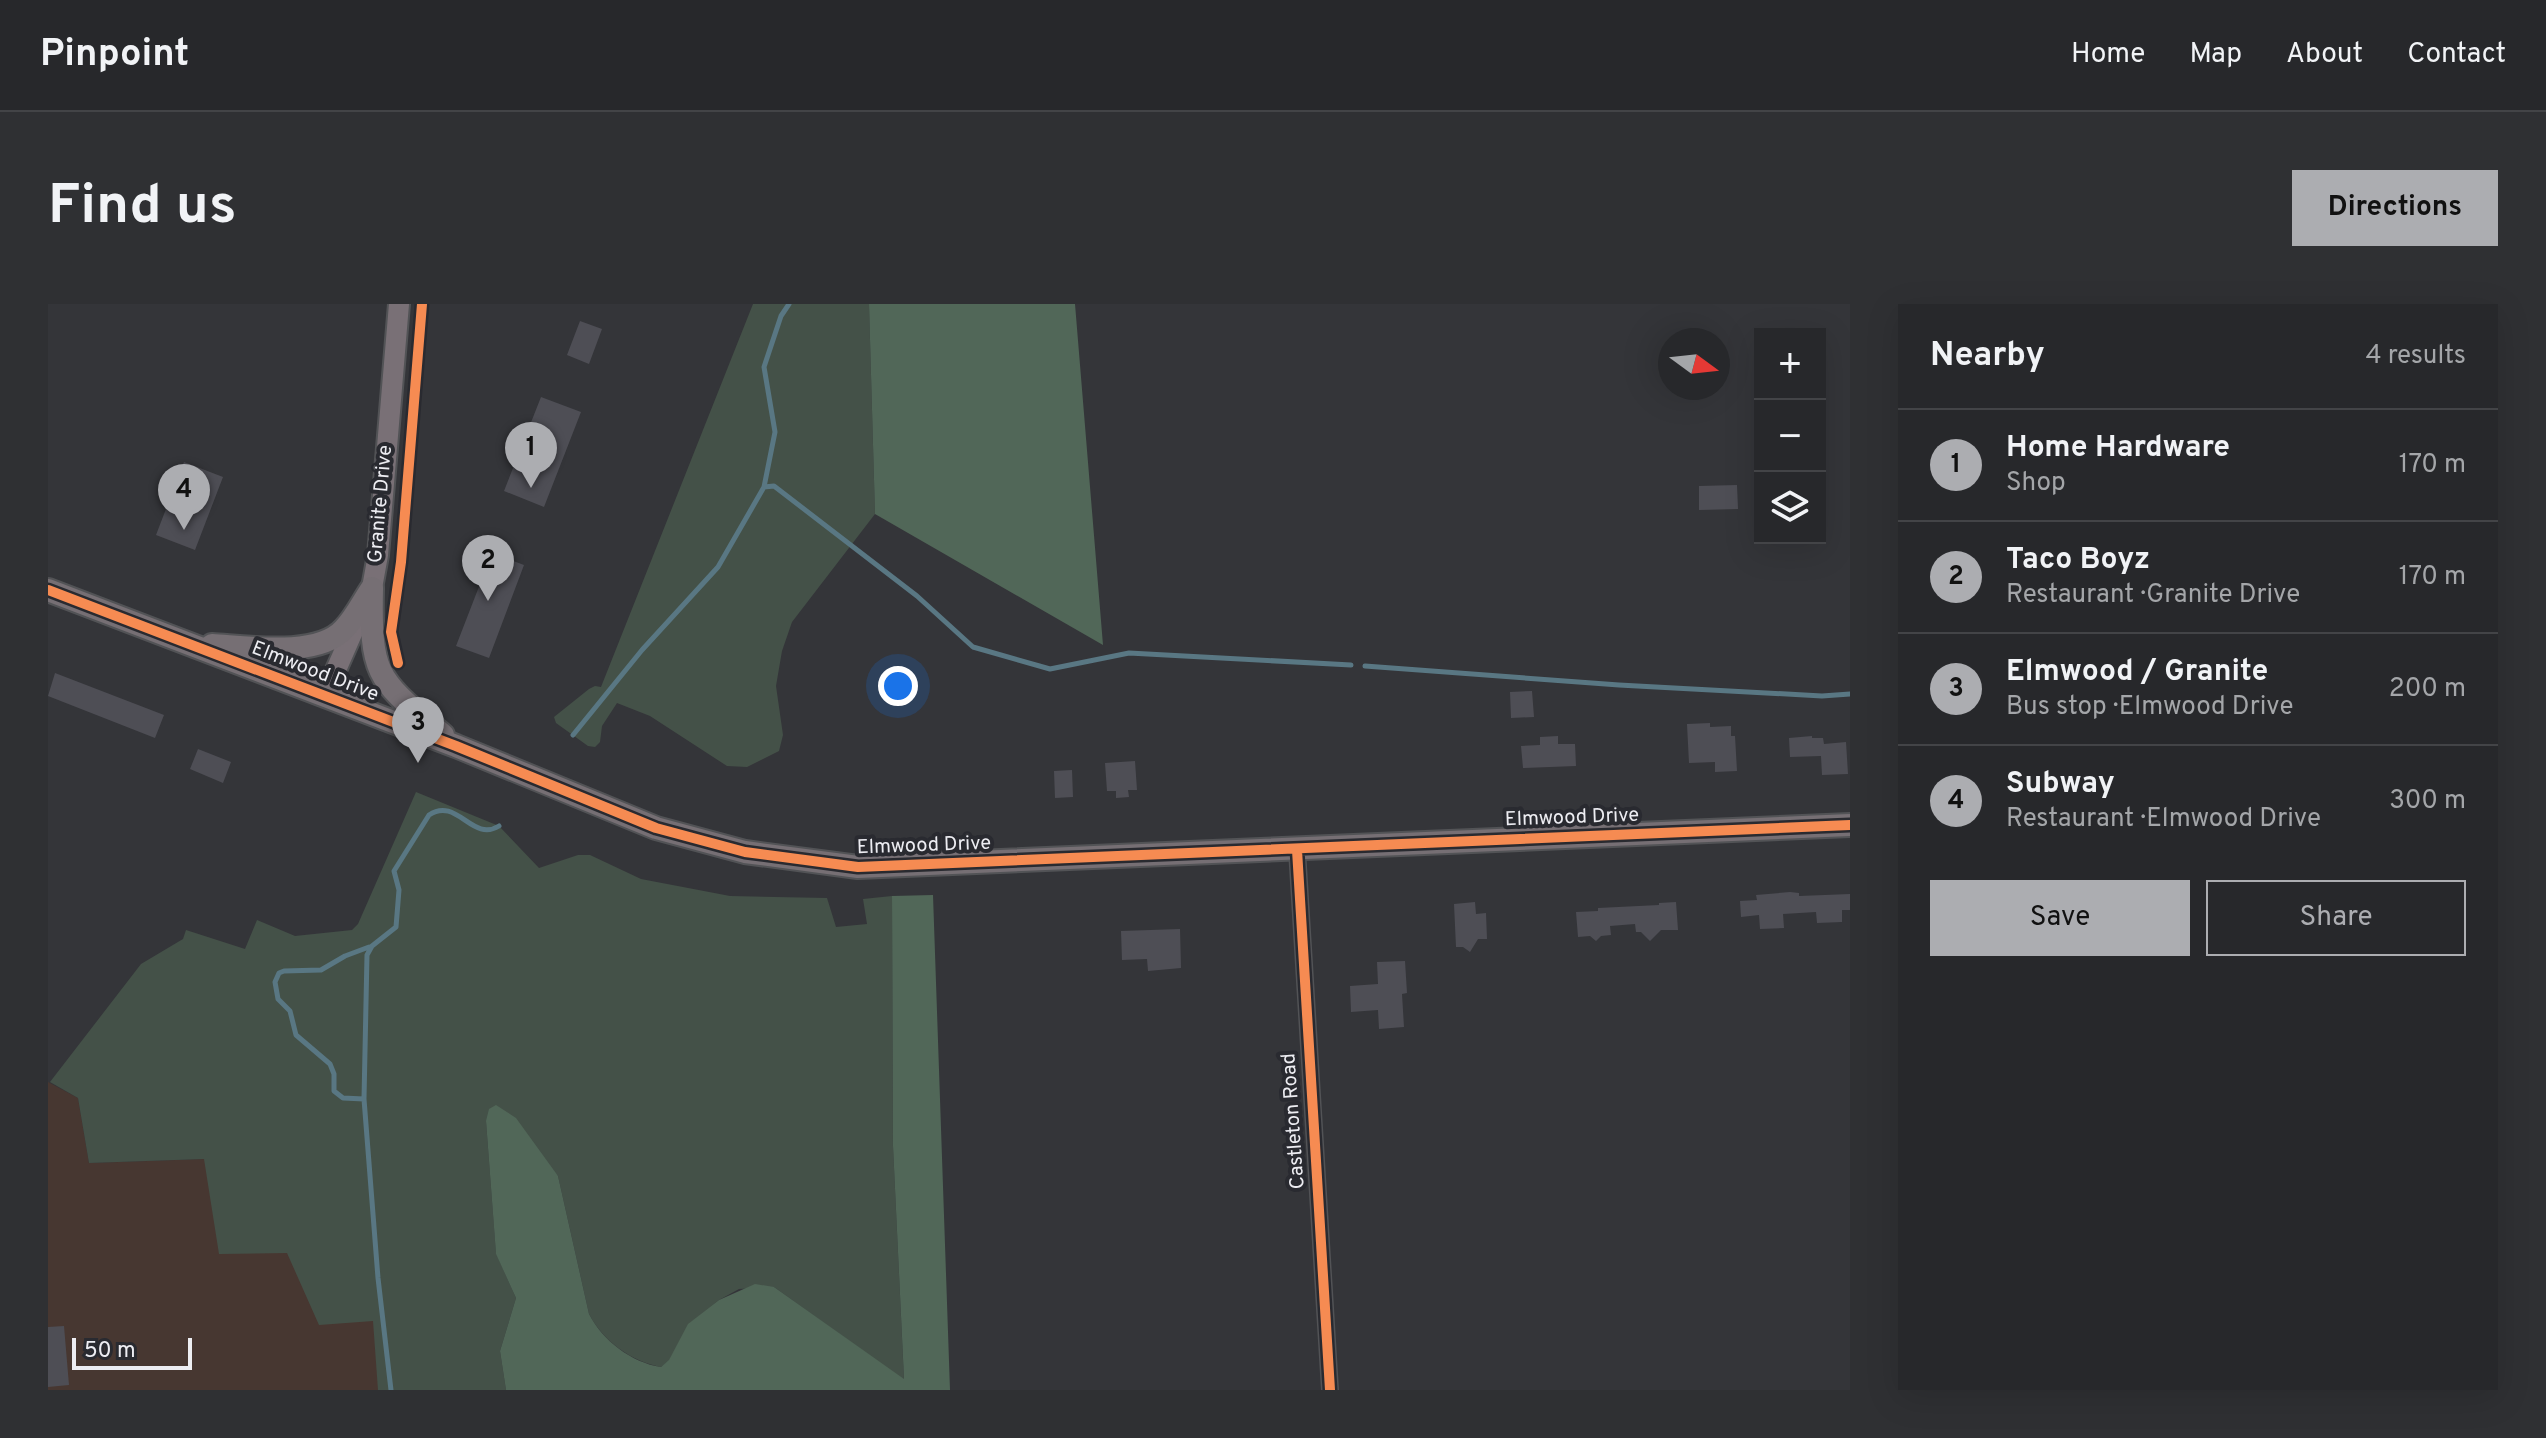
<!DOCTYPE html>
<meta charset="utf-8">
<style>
:root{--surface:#27282b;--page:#2f3033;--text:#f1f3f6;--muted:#a4a6a9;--line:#434447;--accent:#acadb1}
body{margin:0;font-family:Overpass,sans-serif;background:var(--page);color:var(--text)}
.controls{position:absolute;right:24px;top:24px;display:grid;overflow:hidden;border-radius:0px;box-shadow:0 8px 32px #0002}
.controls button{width:72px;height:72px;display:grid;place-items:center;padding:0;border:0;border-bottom:2px solid var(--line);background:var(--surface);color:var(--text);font:40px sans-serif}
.compass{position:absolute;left:1610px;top:24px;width:72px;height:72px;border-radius:50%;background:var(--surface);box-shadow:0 8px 32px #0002;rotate:105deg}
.scale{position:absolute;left:24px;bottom:20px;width:120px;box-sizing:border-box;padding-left:8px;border:4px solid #ededf2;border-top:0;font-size:22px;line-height:28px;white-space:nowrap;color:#ededf2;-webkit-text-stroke:6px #292a30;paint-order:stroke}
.you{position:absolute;left:850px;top:382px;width:28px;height:28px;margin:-20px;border:6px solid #fff;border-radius:50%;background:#1a73e8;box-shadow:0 0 0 12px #1a73e833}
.badge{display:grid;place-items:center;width:52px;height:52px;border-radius:50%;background:var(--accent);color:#111;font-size:26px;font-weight:700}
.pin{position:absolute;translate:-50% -66px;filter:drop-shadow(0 2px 4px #0008)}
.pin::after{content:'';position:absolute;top:42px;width:28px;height:24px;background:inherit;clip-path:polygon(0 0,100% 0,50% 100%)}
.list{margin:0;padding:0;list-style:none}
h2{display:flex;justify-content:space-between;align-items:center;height:104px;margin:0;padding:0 32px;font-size:34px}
h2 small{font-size:26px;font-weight:400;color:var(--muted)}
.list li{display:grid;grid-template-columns:52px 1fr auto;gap:24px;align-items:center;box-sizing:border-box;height:112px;padding:0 32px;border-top:2px solid var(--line)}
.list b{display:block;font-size:30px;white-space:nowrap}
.list p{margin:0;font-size:26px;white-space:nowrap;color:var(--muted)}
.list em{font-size:26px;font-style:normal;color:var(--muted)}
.actions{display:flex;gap:16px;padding:24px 32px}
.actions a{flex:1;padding:18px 0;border:2px solid var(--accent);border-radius:0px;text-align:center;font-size:28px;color:var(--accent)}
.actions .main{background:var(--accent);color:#111}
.icon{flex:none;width:44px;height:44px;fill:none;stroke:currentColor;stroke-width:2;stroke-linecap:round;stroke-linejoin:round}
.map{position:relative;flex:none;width:1802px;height:1086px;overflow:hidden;border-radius:0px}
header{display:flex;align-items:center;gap:48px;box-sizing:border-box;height:112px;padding:0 40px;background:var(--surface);border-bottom:2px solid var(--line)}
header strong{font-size:38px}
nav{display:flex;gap:44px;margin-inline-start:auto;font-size:28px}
.intro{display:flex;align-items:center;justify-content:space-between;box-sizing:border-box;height:192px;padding:0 48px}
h1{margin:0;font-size:56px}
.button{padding:20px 36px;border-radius:0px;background:var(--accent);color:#111;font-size:28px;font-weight:700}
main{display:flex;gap:48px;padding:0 48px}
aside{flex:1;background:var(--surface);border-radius:0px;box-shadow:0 8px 32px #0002}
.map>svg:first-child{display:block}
</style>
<header>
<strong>Pinpoint</strong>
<nav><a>Home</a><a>Map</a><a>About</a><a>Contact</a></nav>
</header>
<div class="intro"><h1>Find us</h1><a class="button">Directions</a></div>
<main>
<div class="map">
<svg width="1802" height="1086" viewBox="0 0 1802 1086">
<rect width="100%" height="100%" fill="#343539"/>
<path fill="#473731" d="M 0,778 L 30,794 L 41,859 L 156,855 L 335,947 L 355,1086 L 0,1086 Z"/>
<path fill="#445148" d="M 705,0 L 821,0 L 827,210 L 744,318 L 734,347 L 728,382 L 735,431 L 731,447 L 699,463 L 679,462 L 602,412 L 569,399 L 554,422 L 552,438 L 547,443 L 540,442 L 508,419 L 506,413 L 541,385 L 547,382 L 553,383 Z
M 368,488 L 451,522 L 491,564 L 530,551 L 542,551 L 593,575 L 682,592 L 779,594 L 788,623 L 819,620 L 815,595 L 844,592 L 845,842 L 856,1076 L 726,983 L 691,985 L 671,996 L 641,1020 L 621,1057 L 613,1063 C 584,1058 554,1036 541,1010 L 510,872 L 438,817 L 448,949 L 468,994 L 452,1047 L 458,1086 L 330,1086 L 325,1017 L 271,1021 L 239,949 L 171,950 L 156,855 L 41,859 L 30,794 L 2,778 L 93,660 L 135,635 L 138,626 L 197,645 L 209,616 L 247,632 L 304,626 L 310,620 Z"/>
<path fill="#516758" d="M 821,0 L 1027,0 L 1055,341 L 827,210 Z
M 885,591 L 902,1086 L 458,1086 L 452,1047 L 468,994 L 448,950 L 438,817 L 441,805 L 448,801 L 468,814 L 510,872 L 541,1010 C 554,1036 584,1059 613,1063 L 621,1056 L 640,1020 L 671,996 L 707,980 L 726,983 L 856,1075 L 845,842 L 844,592 Z"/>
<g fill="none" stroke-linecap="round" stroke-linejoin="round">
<path stroke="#597783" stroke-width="5" d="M 716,183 L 726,182 L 869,292 L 925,343 L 1002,365 L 1081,349 L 1303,361
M 1317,362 L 1571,381 L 1774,392 L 1802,390
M 525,431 L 594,346 L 670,263 L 716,183 L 727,128 L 716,63 L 733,12 L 741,0
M 316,795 L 295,794 L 286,787 L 286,770 L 282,760 L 248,731 L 242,707 L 230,695 L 227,678 L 231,669 L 236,667 L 273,666 L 297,652 L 321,643
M 343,1086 L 330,974 L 316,795 L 319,651 L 324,642 L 348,623 L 351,586 L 346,567 L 381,511 C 409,492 424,539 451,522"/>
</g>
<path fill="#4e4e55" d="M 532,17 L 554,25 L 541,60 L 519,51 Z
M 493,93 L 533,108 L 496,203 L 456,187 Z
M 136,158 L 175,173 L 147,246 L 108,231 Z
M 1689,181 L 1690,205 L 1651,206 L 1651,182 Z
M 444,249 L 476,261 L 441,354 L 408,342 Z
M 7,369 L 116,411 L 107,434 L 0,392 Z
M 1484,387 L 1486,413 L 1463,414 L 1462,388 Z
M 1662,419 L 1662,423 L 1683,422 L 1683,432 L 1687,432 L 1689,467 L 1667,468 L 1667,458 L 1641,459 L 1639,420 Z
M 1510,432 L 1510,440 L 1527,440 L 1528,462 L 1475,464 L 1473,442 L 1492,441 L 1492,433 Z
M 1764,432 L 1764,434 L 1775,434 L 1776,440 L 1798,438 L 1800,470 L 1774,471 L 1773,452 L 1742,453 L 1741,434 Z
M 150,445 L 183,458 L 175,479 L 142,465 Z
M 1087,457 L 1089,486 L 1080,486 L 1081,493 L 1068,494 L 1068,487 L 1059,487 L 1057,459 Z
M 1024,466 L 1025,493 L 1007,494 L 1006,467 Z
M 1742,588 L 1751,589 L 1751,592 L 1802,590 L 1802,606 L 1794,606 L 1794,618 L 1769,619 L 1768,608 L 1735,610 L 1736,624 L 1712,625 L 1711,611 L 1693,613 L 1692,597 L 1709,596 L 1708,591 Z
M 1427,598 L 1428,610 L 1438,609 L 1439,635 L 1430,635 L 1422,648 L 1415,643 L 1408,643 L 1406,600 Z
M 1628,598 L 1630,626 L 1613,626 L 1602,637 L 1593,628 L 1588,628 L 1587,620 L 1562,622 L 1563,631 L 1553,632 L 1548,637 L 1542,632 L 1530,633 L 1528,608 L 1550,607 L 1550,604 L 1611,601 L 1611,599 Z
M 1132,625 L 1133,664 L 1100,667 L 1099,655 L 1074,656 L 1073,627 Z
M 1357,657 L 1359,689 L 1354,690 L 1356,723 L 1331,725 L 1330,706 L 1303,708 L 1302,682 L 1330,680 L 1329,658 Z
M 16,1022 L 21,1081 L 0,1083 L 0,1023 Z"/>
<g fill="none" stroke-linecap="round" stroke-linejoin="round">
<g stroke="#525356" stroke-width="18">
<path id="street" d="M 1249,546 L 1282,1086"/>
</g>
<g stroke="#525356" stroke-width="24">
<path id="secondary" d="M 277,391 L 324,284 L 330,251 L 351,0"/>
</g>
<g stroke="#525356" stroke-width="26">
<path id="primary" d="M 324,285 C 322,374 330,375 395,431
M 0,286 L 408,442 L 608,524 L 697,548 L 810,563 L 1802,521
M 164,341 C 199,343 270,354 296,325 C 307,314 315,297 324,284"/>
</g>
<use href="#street" stroke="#766e74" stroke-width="14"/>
<use href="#secondary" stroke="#797076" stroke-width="20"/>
<use href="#primary" stroke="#766f74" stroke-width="22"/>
<g stroke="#292a30" stroke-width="15">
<path id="cycleway" d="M 0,286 L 408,442 L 608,524 L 697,548 L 810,563 L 1802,521
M 350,359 L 343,328 L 353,258 L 374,0
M 1249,546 L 1282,1086"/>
</g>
<use href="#cycleway" stroke="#f68b52" stroke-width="10"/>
</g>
<g text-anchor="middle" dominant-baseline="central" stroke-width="8" stroke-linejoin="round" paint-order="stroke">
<g font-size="20" fill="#ededf2" stroke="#292a30">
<text transform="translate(333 200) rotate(-85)">Granite Drive</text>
<text transform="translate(267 368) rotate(21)">Elmwood Drive</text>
<text transform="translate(1524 514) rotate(-2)">Elmwood Drive</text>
<text transform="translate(876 542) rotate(-2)">Elmwood Drive</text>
<text transform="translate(1246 817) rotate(-94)">Castleton Road</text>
</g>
</g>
</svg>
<div class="controls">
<button>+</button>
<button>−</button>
<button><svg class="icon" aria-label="layers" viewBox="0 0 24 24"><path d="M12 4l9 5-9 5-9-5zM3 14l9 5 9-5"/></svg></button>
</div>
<svg class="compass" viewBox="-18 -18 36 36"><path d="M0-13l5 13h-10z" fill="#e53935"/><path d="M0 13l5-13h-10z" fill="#a4a6a9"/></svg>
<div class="scale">50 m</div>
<div class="you"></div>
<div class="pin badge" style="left:483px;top:184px">1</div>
<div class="pin badge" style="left:440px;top:297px">2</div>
<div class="pin badge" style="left:370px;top:459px">3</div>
<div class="pin badge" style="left:136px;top:226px">4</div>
</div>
<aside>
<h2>Nearby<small>4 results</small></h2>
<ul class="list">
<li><span class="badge">1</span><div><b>Home Hardware</b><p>Shop</p></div><em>170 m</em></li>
<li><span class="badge">2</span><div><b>Taco Boyz</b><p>Restaurant · Granite Drive</p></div><em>170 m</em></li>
<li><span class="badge">3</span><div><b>Elmwood / Granite</b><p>Bus stop · Elmwood Drive</p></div><em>200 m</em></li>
<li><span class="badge">4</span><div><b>Subway</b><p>Restaurant · Elmwood Drive</p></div><em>300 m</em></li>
</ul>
<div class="actions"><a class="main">Save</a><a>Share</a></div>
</aside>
</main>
